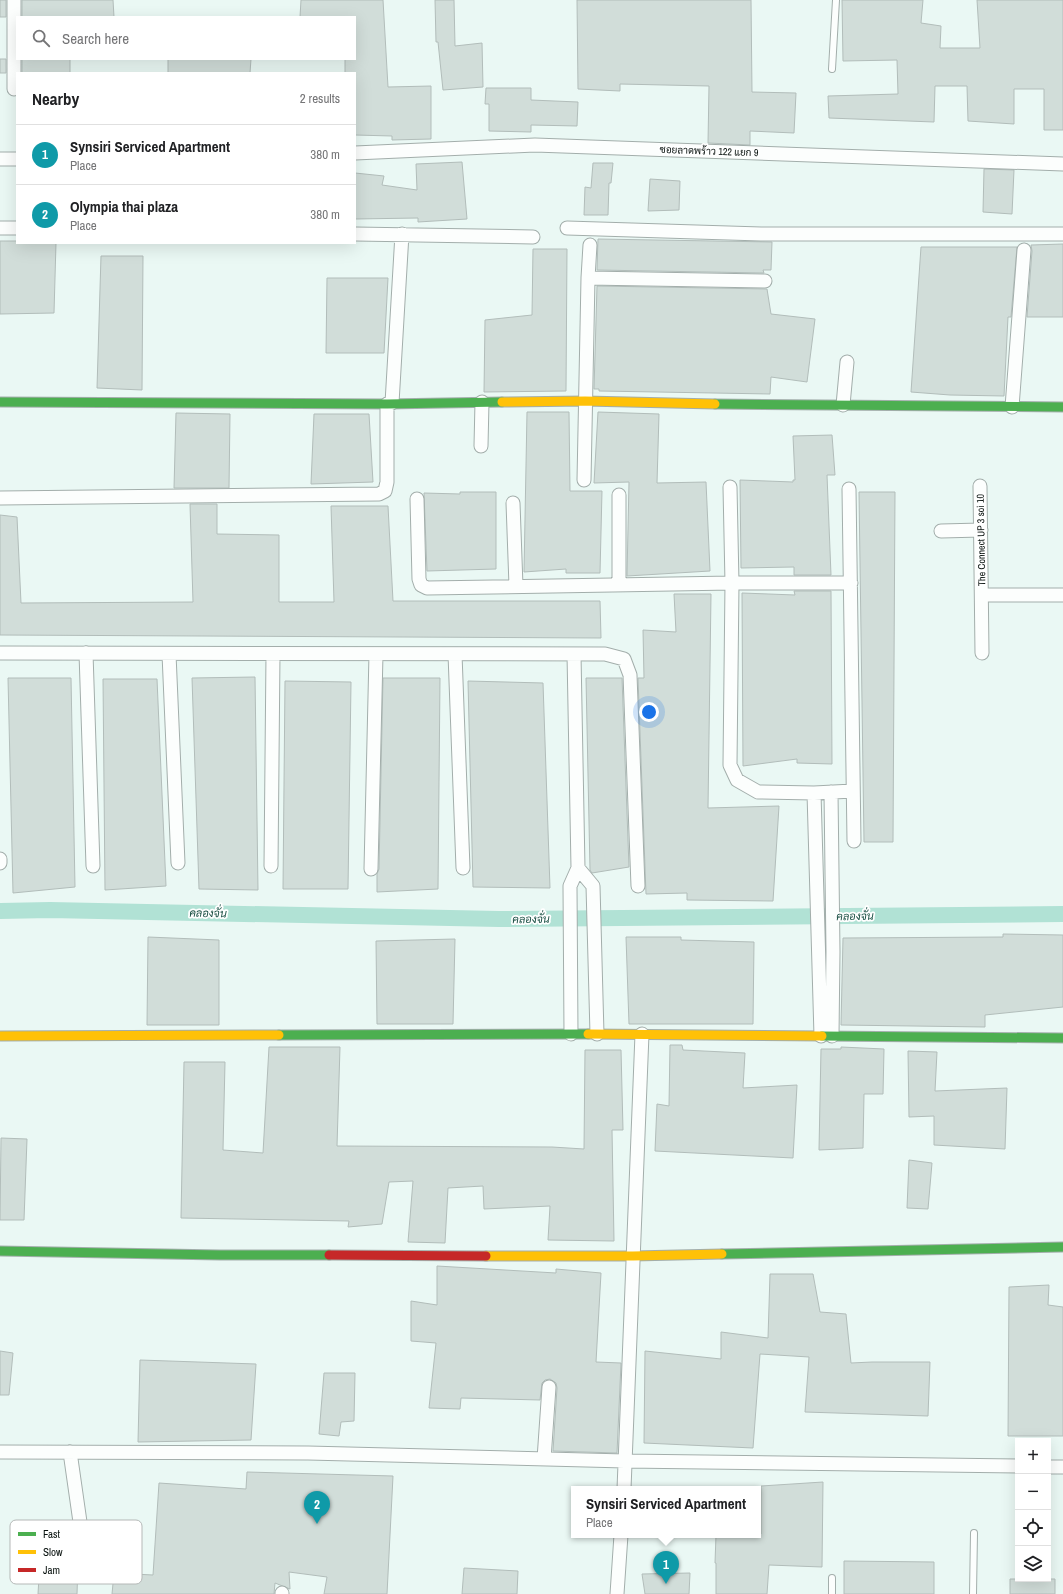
<!DOCTYPE html>
<meta charset="utf-8">
<style>
:root{--surface:#fff;--page:#f6f6f6;--text:#202124;--muted:#757577;--line:#e0e0e0;--accent:#1a73e8}
body{margin:0;font-family:"Archivo Narrow",Sarabun,sans-serif;background:var(--page);color:var(--text)}
.controls{position:absolute;right:12px;bottom:12px;display:grid;overflow:hidden;border-radius:0px;box-shadow:0 4px 16px #0002}
.controls button{width:36px;height:36px;display:grid;place-items:center;padding:0;border:0;border-bottom:1px solid var(--line);background:var(--surface);color:var(--text);font:20px sans-serif}
.you{position:absolute;left:649px;top:712px;width:14px;height:14px;margin:-10px;border:3px solid #fff;border-radius:50%;background:#1a73e8;box-shadow:0 0 0 6px #1a73e833}
.badge{display:grid;place-items:center;width:26px;height:26px;border-radius:50%;background:var(--accent);color:#fff;font-size:13px;font-weight:700}
.pin{position:absolute;translate:-50% -33px;filter:drop-shadow(0 1px 2px #0008)}
.pin::after{content:'';position:absolute;top:21px;width:14px;height:12px;background:inherit;clip-path:polygon(0 0,100% 0,50% 100%)}
.popup{position:absolute;left:571px;top:1486px;width:190px;height:52px;box-sizing:border-box;display:grid;place-content:center;border-radius:0px;background:var(--surface);filter:drop-shadow(0 1px 3px #0005);font-size:13px;white-space:nowrap;color:var(--muted)}
.popup b{font-size:15px;color:var(--text)}
.popup::after{content:'';position:absolute;left:50%;top:100%;margin-left:-8px;border:8px solid transparent;border-top-color:var(--surface)}
.list{margin:0;padding:0;list-style:none}
h2{display:flex;justify-content:space-between;align-items:center;height:52px;margin:0;padding:0 16px;font-size:17px}
h2 small{font-size:13px;font-weight:400;color:var(--muted)}
.list li{display:grid;grid-template-columns:26px 1fr auto;gap:12px;align-items:center;box-sizing:border-box;height:60px;padding:0 16px;border-top:1px solid var(--line)}
.list b{display:block;font-size:15px;white-space:nowrap}
.list p{margin:0;font-size:13px;white-space:nowrap;color:var(--muted)}
.list em{font-size:13px;font-style:normal;color:var(--muted)}
.icon{flex:none;width:22px;height:22px;fill:none;stroke:currentColor;stroke-width:2;stroke-linecap:round;stroke-linejoin:round}
.map{position:relative;flex:none;width:1063px;height:1594px;overflow:hidden}
.search{position:absolute;background:var(--surface);box-shadow:0 4px 16px #0002;left:16px;top:16px;width:340px;height:44px;display:flex;align-items:center;gap:10px;box-sizing:border-box;padding:0 14px;border-radius:0px;color:var(--muted);font-size:15px}
.panel{position:absolute;background:var(--surface);box-shadow:0 4px 16px #0002;left:16px;top:72px;width:340px;height:172px;border-radius:0px}
.map>svg:first-child{display:block}
</style>
<div class="map">
<svg width="1063" height="1594" viewBox="0 0 1063 1594">
<rect width="100%" height="100%" fill="#eaf8f4"/>
<g fill="none" stroke-linecap="round" stroke-linejoin="round">
<path stroke="#b1e2d5" stroke-width="16" d="M 0,911 L 50,910 L 499,919 L 1063,914"/>
</g>
<path fill="#d1ddd9" stroke="#b2bdba" d="M 0,0 L 6,0 L 6,17 L 0,17 Z
M 22,0 L 113,0 L 114,17 L 22,17 Z
M 301,0 L 383,0 L 388,87 L 431,86 L 431,139 L 392,140 L 392,136 L 355,135 L 355,73 L 345,73 L 345,59 L 355,59 L 355,17 L 300,17 Z
M 435,0 L 454,0 L 455,46 L 482,43 L 483,87 L 443,90 L 438,42 L 436,42 Z
M 577,0 L 751,0 L 752,92 L 796,93 L 794,133 L 750,131 L 750,145 L 708,143 L 709,86 L 620,84 L 620,91 L 578,89 Z
M 842,0 L 923,0 L 921,23 L 941,26 L 940,48 L 980,48 L 977,0 L 1063,0 L 1063,130 L 1044,130 L 1044,89 L 1014,89 L 1014,124 L 968,121 L 967,86 L 935,86 L 934,122 L 829,118 L 828,96 L 898,94 L 897,60 L 843,61 Z
M 0,59 L 6,59 L 6,73 L 0,73 Z
M 22,59 L 70,59 L 70,73 L 22,73 Z
M 168,59 L 251,59 L 250,73 L 168,73 Z
M 486,88 L 531,88 L 531,100 L 578,102 L 577,126 L 531,125 L 531,132 L 489,131 L 489,104 L 485,104 Z
M 462,162 L 467,219 L 418,222 L 418,218 L 355,219 L 355,173 L 384,176 L 382,185 L 417,190 L 416,164 Z
M 593,163 L 613,163 L 611,183 L 609,183 L 608,215 L 584,215 L 585,187 L 591,188 Z
M 984,169 L 1014,170 L 1012,214 L 983,212 Z
M 650,179 L 680,181 L 679,210 L 648,211 Z
M 598,239 L 772,242 L 771,270 L 763,270 L 764,273 L 597,270 Z
M 0,241 L 17,241 L 17,243 L 56,243 L 54,313 L 0,314 Z
M 1063,244 L 1063,317 L 1027,317 L 1032,251 L 1031,245 Z
M 921,247 L 1017,247 L 1011,317 L 1008,317 L 1004,396 L 950,395 L 911,392 Z
M 533,249 L 567,249 L 566,391 L 484,392 L 485,320 L 532,315 Z
M 101,256 L 143,256 L 142,390 L 97,388 Z
M 327,278 L 388,278 L 384,353 L 326,353 Z
M 597,286 L 767,289 L 771,314 L 815,319 L 807,382 L 771,377 L 770,394 L 657,392 L 599,391 L 599,389 L 594,389 Z
M 527,412 L 569,412 L 570,491 L 602,491 L 600,573 L 566,573 L 566,569 L 524,572 Z
M 598,412 L 659,414 L 657,483 L 706,482 L 710,571 L 627,576 L 629,482 L 594,483 Z
M 176,413 L 230,414 L 229,488 L 174,488 Z
M 314,414 L 369,414 L 373,482 L 311,484 Z
M 832,435 L 835,475 L 827,475 L 831,575 L 794,575 L 794,567 L 741,568 L 740,480 L 793,482 L 793,480 L 795,480 L 793,436 Z
M 460,492 L 496,492 L 496,569 L 427,571 L 424,493 L 460,494 Z
M 859,492 L 895,492 L 893,842 L 864,842 Z
M 190,504 L 217,504 L 217,534 L 279,535 L 279,602 L 334,602 L 331,506 L 388,506 L 393,601 L 600,601 L 601,638 L 0,635 L 0,515 L 17,517 L 21,603 L 193,602 Z
M 794,591 L 831,591 L 832,764 L 797,763 L 797,759 L 743,766 L 742,593 L 795,595 Z
M 674,594 L 711,594 L 708,808 L 779,806 L 773,901 L 687,900 L 687,893 L 646,894 L 638,678 L 644,678 L 643,630 L 676,632 Z
M 255,677 L 258,890 L 199,889 L 192,678 Z
M 8,678 L 71,678 L 75,887 L 13,893 Z
M 383,678 L 440,678 L 438,889 L 377,892 L 377,874 L 379,869 Z
M 586,678 L 622,678 L 629,867 L 592,873 L 590,870 Z
M 103,679 L 157,679 L 166,886 L 105,890 Z
M 285,681 L 351,682 L 348,889 L 283,889 Z
M 468,681 L 543,683 L 550,888 L 473,887 Z
M 1003,934 L 1063,935 L 1063,1007 L 985,1015 L 985,1027 L 841,1025 L 843,938 L 1003,937 Z
M 148,937 L 219,940 L 219,1025 L 147,1025 Z
M 626,937 L 681,937 L 681,940 L 754,942 L 753,1024 L 629,1024 Z
M 455,939 L 453,1024 L 377,1024 L 376,941 Z
M 670,1045 L 682,1045 L 683,1050 L 745,1053 L 743,1088 L 797,1085 L 793,1158 L 655,1151 L 657,1104 L 669,1106 Z
M 269,1047 L 340,1047 L 337,1146 L 552,1147 L 584,1149 L 585,1050 L 621,1050 L 623,1130 L 612,1130 L 614,1241 L 548,1240 L 550,1206 L 484,1209 L 483,1186 L 448,1188 L 445,1243 L 408,1242 L 413,1181 L 389,1182 L 382,1224 L 348,1227 L 349,1221 L 181,1218 L 184,1062 L 225,1062 L 223,1150 L 263,1153 Z
M 841,1047 L 884,1049 L 883,1094 L 864,1094 L 863,1148 L 819,1150 L 821,1049 L 841,1049 Z
M 908,1051 L 937,1052 L 935,1091 L 1007,1088 L 1005,1149 L 934,1145 L 934,1116 L 909,1117 Z
M 1,1138 L 27,1139 L 24,1220 L 0,1220 Z
M 909,1160 L 932,1163 L 928,1209 L 907,1208 Z
M 437,1266 L 556,1273 L 556,1269 L 601,1273 L 596,1362 L 621,1363 L 617,1453 L 553,1451 L 557,1388 L 556,1383 L 550,1379 L 545,1380 L 542,1383 L 540,1400 L 461,1398 L 460,1409 L 429,1408 L 436,1343 L 411,1341 L 411,1301 L 437,1305 Z
M 770,1274 L 813,1274 L 820,1312 L 846,1314 L 851,1363 L 872,1362 L 930,1362 L 928,1416 L 805,1412 L 809,1357 L 760,1354 L 753,1448 L 644,1443 L 645,1351 L 721,1359 L 721,1332 L 768,1338 Z
M 1049,1285 L 1048,1305 L 1063,1307 L 1063,1436 L 1008,1436 L 1009,1287 Z
M 0,1351 L 13,1353 L 9,1395 L 0,1395 Z
M 140,1360 L 256,1364 L 251,1440 L 138,1442 Z
M 324,1373 L 355,1373 L 354,1421 L 341,1422 L 339,1436 L 319,1434 Z
M 247,1472 L 393,1476 L 387,1594 L 324,1594 L 327,1577 L 289,1572 L 290,1589 L 275,1583 L 274,1594 L 112,1594 L 114,1573 L 153,1575 L 159,1483 L 246,1489 Z
M 823,1482 L 822,1567 L 769,1565 L 767,1594 L 716,1594 L 716,1563 L 715,1563 L 716,1535 L 758,1535 L 758,1534 L 761,1534 L 761,1486 Z
M 40,1559 L 78,1564 L 77,1594 L 38,1594 Z
M 844,1561 L 934,1562 L 934,1594 L 844,1594 Z
M 464,1568 L 518,1571 L 517,1594 L 462,1594 Z
M 690,1573 L 689,1594 L 645,1594 L 642,1574 Z
M 1010,1579 L 1055,1579 L 1055,1594 L 1010,1594 Z"/>
<g fill="none" stroke-linecap="round" stroke-linejoin="round">
<g stroke="#a3aeab" stroke-width="8">
<path id="lane" d="M 832,69 L 836,0
M 832,1594 L 832,1578
M 973,1594 L 974,1533"/>
</g>
<g stroke="#a3aeab" stroke-width="15">
<path id="street" d="M 14,0 L 14,89
M 355,153 L 535,145 L 1063,164
M 0,159 L 17,159
M 0,228 L 17,228
M 567,228 L 761,234 L 1063,234
M 355,234 L 533,237
M 588,278 L 590,245
M 392,403 L 402,234
M 843,405 L 847,362
M 1012,407 L 1024,250
M 481,446 L 482,402
M 584,480 L 588,278 L 765,281
M 980,486 L 982,653
M 730,487 L 732,583 L 730,765 L 737,780 L 758,792 L 814,793 L 853,791
M 849,489 L 854,841
M 0,498 L 379,494 L 385,491 L 387,482 L 387,404
M 417,499 L 419,579 L 421,585 L 427,588 L 732,583 L 851,583
M 513,503 L 516,586
M 941,531 L 981,530
M 619,585 L 619,495
M 982,595 L 1063,595
M 0,653 L 605,654 L 624,659 L 630,675 L 638,886
M 86,653 L 93,866
M 169,654 L 178,863
M 455,654 L 463,868
M 574,654 L 578,868
M 831,792 L 833,952 L 832,1036
M 814,793 L 821,1036
M 0,859 L 0,863
M 271,866 L 273,654
M 371,869 L 376,654
M 571,1034 L 570,886 L 578,868 L 593,886 L 597,1034
M 0,1452 L 308,1453 L 625,1461 L 1018,1466
M 70,1452 L 81,1529
M 544,1459 L 549,1387
M 1048,1467 L 1063,1467
M 624,1489 L 642,1034
M 282,1594 L 282,1593
M 617,1594 L 621,1535"/>
</g>
<g stroke="#a3aeab" stroke-width="11">
<path id="fast" d="M 0,402 L 387,404 L 502,402
M 715,404 L 1063,407
M 279,1035 L 588,1034
M 822,1036 L 1063,1038
M 0,1251 L 220,1255 L 329,1255
M 722,1254 L 1063,1247"/>
</g>
<g stroke="#a3aeab" stroke-width="11">
<path id="slow" d="M 502,402 L 585,401 L 715,404
M 588,1034 L 822,1036
M 0,1036 L 279,1035
M 486,1256 L 633,1256 L 722,1254"/>
</g>
<g stroke="#a3aeab" stroke-width="11">
<path id="jam" d="M 329,1255 L 486,1256"/>
</g>
<use href="#lane" stroke="#fcfefd" stroke-width="6"/>
<use href="#street" stroke="#fcfefd" stroke-width="13"/>
<use href="#fast" stroke="#4caf50" stroke-width="9"/>
<use href="#slow" stroke="#ffc107" stroke-width="9"/>
<use href="#jam" stroke="#c62828" stroke-width="9"/>
</g>
<g text-anchor="middle" dominant-baseline="central" stroke-width="3.5" stroke-linejoin="round" paint-order="stroke">
<g font-size="10" fill="#08110e" stroke="#fff">
<text transform="translate(709 151) rotate(2)">ซอยลาดพร้าว 122 แยก 9</text>
<text transform="translate(981 540) rotate(-91)">The Connect UP 3 soi 10</text>
</g>
<g font-size="11" font-style="italic" fill="#174d41" stroke="#fff">
<text transform="translate(208 913) rotate(1)">คลองจั่น</text>
<text transform="translate(855 916) rotate(-1)">คลองจั่น</text>
<text transform="translate(531 919) rotate(-1)">คลองจั่น</text>
</g>
</g>
<rect x="10" y="1520" width="132" height="64" rx="6" fill="#fff" stroke="#b5b8b7" stroke-width="1"/>
<rect x="18" y="1532" width="18" height="4" fill="#4caf50"/>
<rect x="18" y="1550" width="18" height="4" fill="#ffc107"/>
<rect x="18" y="1568" width="18" height="4" fill="#c62828"/>
<g font-size="11" fill="#08110e">
<text x="43" y="1538">Fast</text>
<text x="43" y="1556">Slow</text>
<text x="43" y="1574">Jam</text>
</g>
</svg>
<div class="controls">
<button>+</button>
<button>−</button>
<button><svg class="icon" aria-label="locate" viewBox="0 0 24 24"><circle cx="12" cy="12" r="6"/><path d="M12 2v4M12 18v4M2 12h4M18 12h4"/></svg></button>
<button><svg class="icon" aria-label="layers" viewBox="0 0 24 24"><path d="M12 4l9 5-9 5-9-5zM3 14l9 5 9-5"/></svg></button>
</div>
<div class="you"></div>
<div class="pin badge" style="left:666px;top:1584px;background:#0f9aa8">1</div>
<div class="popup"><b>Synsiri Serviced Apartment</b>Place</div>
<div class="pin badge" style="left:317px;top:1524px;background:#0f9aa8">2</div>
<div class="search"><svg class="icon" aria-label="search" viewBox="0 0 24 24"><circle cx="10" cy="10" r="6"/><path d="M15 15l6 6"/></svg>Search here</div>
<section class="panel">
<h2>Nearby<small>2 results</small></h2>
<ul class="list">
<li><span class="badge" style="background:#0f9aa8">1</span><div><b>Synsiri Serviced Apartment</b><p>Place</p></div><em>380 m</em></li>
<li><span class="badge" style="background:#0f9aa8">2</span><div><b>Olympia thai plaza</b><p>Place</p></div><em>380 m</em></li>
</ul>
</section>
</div>
